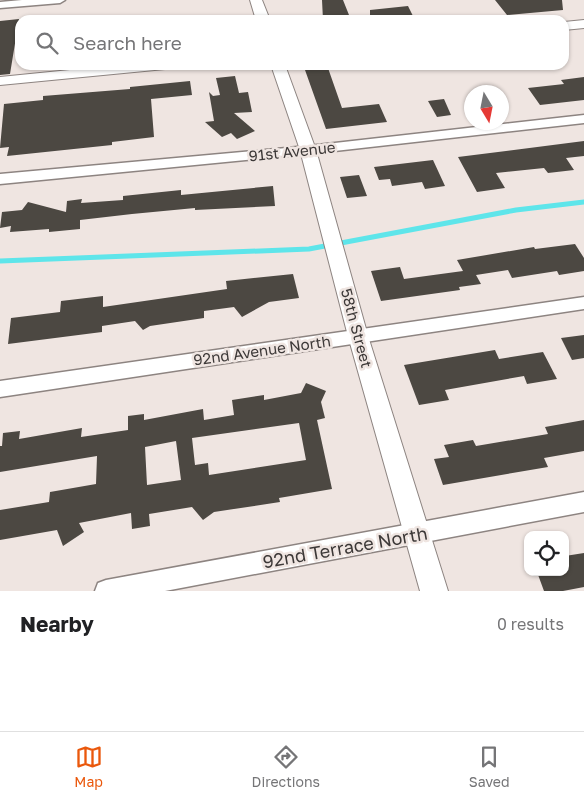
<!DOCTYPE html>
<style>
:root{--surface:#fff;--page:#f6f6f6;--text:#202124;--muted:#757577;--line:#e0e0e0;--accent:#ea580c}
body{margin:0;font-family:"Golos Text",sans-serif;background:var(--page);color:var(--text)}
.controls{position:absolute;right:15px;bottom:15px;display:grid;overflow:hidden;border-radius:10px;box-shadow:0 1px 4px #0004}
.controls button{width:45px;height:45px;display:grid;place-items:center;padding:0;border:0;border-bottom:1px solid var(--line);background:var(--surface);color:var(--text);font:25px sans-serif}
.compass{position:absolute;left:464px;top:85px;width:45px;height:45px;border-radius:50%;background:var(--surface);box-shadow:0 1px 4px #0004;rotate:170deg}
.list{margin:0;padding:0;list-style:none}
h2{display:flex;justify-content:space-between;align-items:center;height:65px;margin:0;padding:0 20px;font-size:21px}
h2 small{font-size:16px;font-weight:400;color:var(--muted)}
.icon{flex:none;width:28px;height:28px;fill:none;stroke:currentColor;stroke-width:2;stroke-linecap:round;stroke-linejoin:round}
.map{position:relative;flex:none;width:584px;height:591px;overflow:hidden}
.search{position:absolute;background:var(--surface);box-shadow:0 1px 4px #0004;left:15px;right:15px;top:15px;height:55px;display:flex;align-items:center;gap:12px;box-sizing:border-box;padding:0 18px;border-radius:15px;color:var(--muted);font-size:19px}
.sheet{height:140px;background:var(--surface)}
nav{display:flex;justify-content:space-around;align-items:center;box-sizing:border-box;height:70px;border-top:1px solid var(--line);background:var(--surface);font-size:14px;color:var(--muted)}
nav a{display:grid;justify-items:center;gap:2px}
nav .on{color:var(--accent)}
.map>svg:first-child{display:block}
</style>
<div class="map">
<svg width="584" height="591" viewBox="0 0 584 591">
<rect width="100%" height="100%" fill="#efe5e1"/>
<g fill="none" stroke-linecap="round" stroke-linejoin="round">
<path stroke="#5ee5ea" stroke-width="5" d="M 0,261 L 309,249 L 516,210 L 584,202"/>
</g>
<path fill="#4c4842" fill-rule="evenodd" d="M 322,0 L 343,0 L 351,20 L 323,20 Z
M 495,0 L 562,0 L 563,10 L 507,15 Z
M 408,6 L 415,20 L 370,20 L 370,10 Z
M 19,19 L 10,74 L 0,75 L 0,21 Z
M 328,68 L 342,108 L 379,104 L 387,122 L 326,129 L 305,70 Z
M 235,76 L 239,93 L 248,92 L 252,112 L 234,113 L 255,131 L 237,139 L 231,133 L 222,137 L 205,122 L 214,121 L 209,92 L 213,96 L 220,95 L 216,78 Z
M 584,77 L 584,100 L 540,105 L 528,88 L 564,84 L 561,80 Z
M 190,81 L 192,95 L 151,99 L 154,137 L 112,142 L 112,145 L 7,156 L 9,147 L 0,148 L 4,104 L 43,100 L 43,96 L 130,89 L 130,87 Z
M 444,99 L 451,115 L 437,117 L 428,101 Z
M 584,141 L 584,156 L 566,158 L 574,170 L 548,173 L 544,168 L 496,173 L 505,188 L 477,192 L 458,157 Z
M 433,160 L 445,186 L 425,189 L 422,182 L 392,186 L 390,179 L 379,180 L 374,167 Z
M 359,175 L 367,196 L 347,198 L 340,177 Z
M 273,186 L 275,206 L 195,210 L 195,208 L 132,214 L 80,220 L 80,229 L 49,232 L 49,229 L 10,232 L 11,226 L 0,228 L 2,212 L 22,210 L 28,202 L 66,212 L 67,201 L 82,199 L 81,203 L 123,200 L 123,196 L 181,190 L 181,195 Z
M 575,244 L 584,258 L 584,271 L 559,275 L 557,271 L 512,278 L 508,270 L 476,275 L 481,284 L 459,287 L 460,290 L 381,301 L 371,271 L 400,267 L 404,279 L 463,271 L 457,260 L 534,247 L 535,249 Z
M 293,274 L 299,298 L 269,302 L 242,317 L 234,307 L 204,311 L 204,318 L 150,326 L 143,330 L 135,321 L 102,326 L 102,332 L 8,344 L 11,318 L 60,312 L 61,301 L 103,296 L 103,307 L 227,289 L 226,281 Z
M 584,335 L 584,358 L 572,360 L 561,338 Z
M 495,350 L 499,359 L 543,352 L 557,379 L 527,384 L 524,376 L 445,390 L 449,400 L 419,405 L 404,365 Z
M 306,383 L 326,391 L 321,402 L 325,418 L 317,420 L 332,489 L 279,498 L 280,502 L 214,512 L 203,520 L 192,507 L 149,514 L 150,526 L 132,529 L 131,513 L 79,523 L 84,532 L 63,546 L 57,530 L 0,540 L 0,510 L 49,502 L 50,492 L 96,484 L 97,456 L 0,472 L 0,446 L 2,446 L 3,433 L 20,431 L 19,439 L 82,428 L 81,437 L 128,430 L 128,416 L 144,414 L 144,420 L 203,409 L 204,420 L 234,415 L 232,400 L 264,395 L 264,400 L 301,393 ZM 299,423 L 306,460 L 209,475 L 208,463 L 195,465 L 192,438 ZM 176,441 L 181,480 L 147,485 L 145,447 Z
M 584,420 L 584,451 L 544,458 L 548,467 L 443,485 L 434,459 L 449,457 L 444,445 L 473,440 L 476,446 L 548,434 L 545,427 Z
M 584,553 L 584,587 L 563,591 L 544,591 L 537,572 L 565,572 L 565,556 Z"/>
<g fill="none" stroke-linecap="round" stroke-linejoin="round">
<g stroke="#8d8481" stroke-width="3">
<path id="minor" d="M 22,0 L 65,0 L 60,3 L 0,8 L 0,2 Z
M 584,115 L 584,123 L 308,154 L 0,184 L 0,174 L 308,146 Z
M 584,297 L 584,309 L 0,397 L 0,381 Z
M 584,492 L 584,512 L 165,591 L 95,591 L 98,583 L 106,580 Z"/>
</g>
<g stroke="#8d8481" stroke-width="2">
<path id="tertiary" d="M 250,0 L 262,0 L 270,20 L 256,20 Z
M 584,20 L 584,28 L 564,30 L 564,22 Z
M 120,65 L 172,65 L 165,69 L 0,85 L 0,77 Z
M 271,65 L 285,65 L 316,150 L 368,336 L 448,591 L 420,591 L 348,336 L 300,150 Z"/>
</g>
<use href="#minor" fill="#fff" fill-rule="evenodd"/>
<use href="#tertiary" fill="#fff" fill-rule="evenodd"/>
</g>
<g text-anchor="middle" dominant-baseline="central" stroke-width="5" stroke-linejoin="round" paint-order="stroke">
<g font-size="15" fill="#3c3837" stroke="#efe5e1">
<text transform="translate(292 151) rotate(-6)">91st Avenue</text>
<text transform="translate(357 328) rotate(75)">58th Street</text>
<text transform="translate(262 350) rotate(-8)">92nd Avenue North</text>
</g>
<g font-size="18" fill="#3c3837" stroke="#efe5e1">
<text transform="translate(345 547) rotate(-10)">92nd Terrace North</text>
</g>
</g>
</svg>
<div class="controls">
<button><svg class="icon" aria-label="locate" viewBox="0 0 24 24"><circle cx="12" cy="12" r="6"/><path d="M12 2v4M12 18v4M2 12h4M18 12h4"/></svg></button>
</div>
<svg class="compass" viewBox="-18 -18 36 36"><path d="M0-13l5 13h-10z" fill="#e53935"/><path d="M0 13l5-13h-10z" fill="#757577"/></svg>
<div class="search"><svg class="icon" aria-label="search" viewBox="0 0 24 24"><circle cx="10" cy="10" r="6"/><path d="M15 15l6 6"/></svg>Search here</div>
</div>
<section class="sheet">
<h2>Nearby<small>0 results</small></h2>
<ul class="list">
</ul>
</section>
<nav>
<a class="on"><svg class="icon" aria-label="map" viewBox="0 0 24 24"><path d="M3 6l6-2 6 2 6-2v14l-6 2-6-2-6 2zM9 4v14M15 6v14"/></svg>Map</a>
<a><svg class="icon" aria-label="directions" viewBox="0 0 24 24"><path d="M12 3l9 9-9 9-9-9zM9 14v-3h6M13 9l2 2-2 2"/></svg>Directions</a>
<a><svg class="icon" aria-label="saved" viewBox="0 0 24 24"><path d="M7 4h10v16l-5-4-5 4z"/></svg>Saved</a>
</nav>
